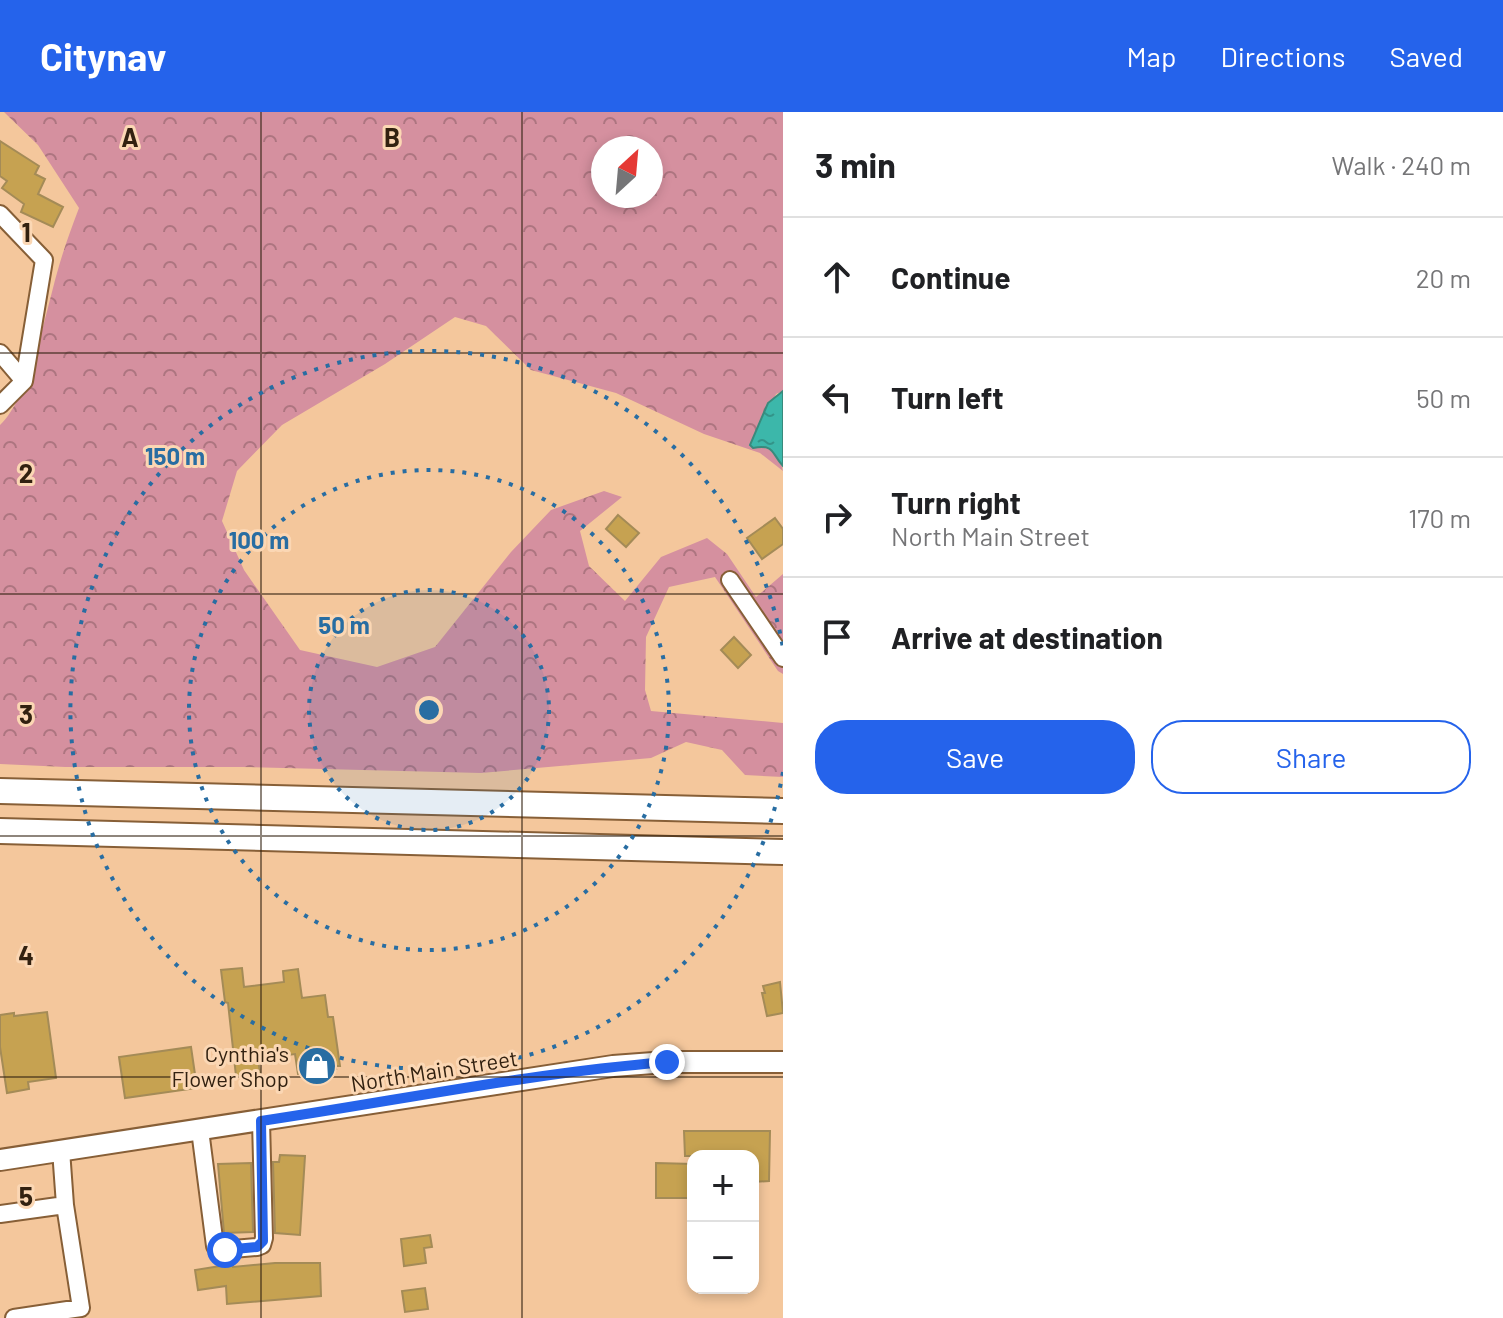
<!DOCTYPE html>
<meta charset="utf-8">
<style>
:root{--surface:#fff;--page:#f2f2f2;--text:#202124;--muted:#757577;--line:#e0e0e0;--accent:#2563eb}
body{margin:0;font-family:Barlow,sans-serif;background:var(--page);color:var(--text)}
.controls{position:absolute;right:24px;bottom:24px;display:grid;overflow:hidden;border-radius:16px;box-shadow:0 4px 12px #0003}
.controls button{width:72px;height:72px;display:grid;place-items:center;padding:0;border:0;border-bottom:2px solid var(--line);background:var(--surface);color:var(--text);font:40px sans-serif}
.compass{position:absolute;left:591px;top:24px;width:72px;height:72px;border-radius:50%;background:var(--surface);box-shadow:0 4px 12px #0003;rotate:26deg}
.stop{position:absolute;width:24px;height:24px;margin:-18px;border:6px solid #2563eb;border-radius:50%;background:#fff}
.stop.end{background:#2563eb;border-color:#fff;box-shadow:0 2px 8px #0008}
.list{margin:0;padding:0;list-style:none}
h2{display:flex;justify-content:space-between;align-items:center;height:104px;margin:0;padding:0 32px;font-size:34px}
h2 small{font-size:26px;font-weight:400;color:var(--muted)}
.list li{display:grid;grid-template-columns:52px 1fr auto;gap:24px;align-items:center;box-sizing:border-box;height:120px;padding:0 32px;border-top:2px solid var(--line)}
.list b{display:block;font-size:30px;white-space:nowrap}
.list p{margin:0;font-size:26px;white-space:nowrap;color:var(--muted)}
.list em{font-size:26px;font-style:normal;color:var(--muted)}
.actions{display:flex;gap:16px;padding:24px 32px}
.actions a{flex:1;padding:18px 0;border:2px solid var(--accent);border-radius:32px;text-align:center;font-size:28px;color:var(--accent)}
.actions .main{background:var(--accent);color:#fff}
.icon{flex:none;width:44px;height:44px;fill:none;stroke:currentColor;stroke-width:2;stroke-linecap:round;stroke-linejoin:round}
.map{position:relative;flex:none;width:783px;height:1206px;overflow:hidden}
header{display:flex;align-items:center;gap:48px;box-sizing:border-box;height:112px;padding:0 40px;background:var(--accent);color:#fff}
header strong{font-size:38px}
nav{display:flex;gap:44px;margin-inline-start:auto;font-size:28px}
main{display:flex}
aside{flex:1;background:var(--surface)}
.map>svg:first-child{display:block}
</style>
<header>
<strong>Citynav</strong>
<nav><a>Map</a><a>Directions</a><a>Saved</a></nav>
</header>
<main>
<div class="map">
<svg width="783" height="1206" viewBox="0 0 783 1206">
<defs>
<pattern id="forest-crowns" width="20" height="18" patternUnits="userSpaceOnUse" patternTransform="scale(2)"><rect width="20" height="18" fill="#d5909f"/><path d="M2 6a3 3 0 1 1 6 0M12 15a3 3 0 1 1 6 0" fill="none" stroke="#ad7580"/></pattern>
<pattern id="water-ripples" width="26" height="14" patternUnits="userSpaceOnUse" patternTransform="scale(2)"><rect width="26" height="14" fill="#3cb7aa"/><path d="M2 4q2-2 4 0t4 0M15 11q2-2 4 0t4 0" fill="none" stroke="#339489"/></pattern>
</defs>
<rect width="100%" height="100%" fill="#f4c79c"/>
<path fill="url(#forest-crowns)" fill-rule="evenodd" d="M 4,0 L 783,0 L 783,279 L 776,282 L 753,336 C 770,333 780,342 783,359 L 760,341 L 704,322 L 616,281 L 531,258 L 486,214 L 455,205 L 385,252 L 282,313 L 237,359 L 222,409 L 244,458 L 300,538 L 377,555 L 435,535 L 511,440 L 551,398 L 604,379 L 622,385 L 580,419 L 589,454 L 625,489 L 661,445 L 707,426 L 727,442 L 756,485 L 783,462 L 783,562 L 778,559 L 715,465 L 669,475 L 646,525 L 645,578 L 651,599 L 783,611 L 783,665 L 745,663 L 722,638 L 686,630 L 651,646 L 481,661 L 243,655 L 65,655 L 0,652 L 0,313 C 29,287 46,200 57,161 C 63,139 71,117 79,96 L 38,33 ZM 603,36 L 651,36 L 651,84 L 603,84 Z"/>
<path fill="url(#water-ripples)" stroke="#398a7c" stroke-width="2" d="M 783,279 L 783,354 C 771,341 775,332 753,336 L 750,333 L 768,291 Z"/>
<path fill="#c6a251" stroke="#a48b57" stroke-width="2" d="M 0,29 L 39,54 L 35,62 L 45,67 L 38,82 L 63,95 L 53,115 L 21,100 L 24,92 L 2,76 L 7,69 L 0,64 Z
M 618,403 L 639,421 L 626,435 L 606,417 Z
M 775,406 L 783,417 L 783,432 L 762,447 L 747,426 Z
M 734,525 L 751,543 L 738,556 L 721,538 Z
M 242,856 L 244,875 L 284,870 L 283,859 L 298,857 L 302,886 L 325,883 L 328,905 L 333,905 L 340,954 L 335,954 L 336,957 L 298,962 L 295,942 L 258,947 L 260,961 L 236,964 L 228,891 L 225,890 L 221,858 Z
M 780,870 L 783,901 L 767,904 L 762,881 L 765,881 L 763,874 Z
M 47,900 L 56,966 L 28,970 L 29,977 L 7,981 L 0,935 L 0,903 L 14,901 L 14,904 Z
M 191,935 L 197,976 L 125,986 L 119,945 Z
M 684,1019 L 770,1019 L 769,1069 L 753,1070 L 753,1044 L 685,1044 Z
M 280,1043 L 305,1044 L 300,1123 L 275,1121 L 273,1050 L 279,1050 Z
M 251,1051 L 253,1120 L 224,1121 L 218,1052 Z
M 656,1051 L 693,1052 L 693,1086 L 656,1086 Z
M 430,1123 L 432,1135 L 424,1136 L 426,1151 L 404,1154 L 401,1127 Z
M 275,1151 L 320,1151 L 321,1184 L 227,1192 L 226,1174 L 198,1178 L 195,1158 L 233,1152 L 233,1155 Z
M 425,1176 L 428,1197 L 405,1200 L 402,1179 Z"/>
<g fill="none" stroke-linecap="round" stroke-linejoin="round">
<g stroke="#875f37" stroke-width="20">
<path id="minor" d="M 0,102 L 44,148 L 24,269 L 0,293
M 0,241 L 24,269
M 730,468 L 783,546
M 200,1018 L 215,1134 L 221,1138 L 257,1135 L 262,1133 L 264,1126 L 261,1009
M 0,1102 L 65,1093
M 14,1206 L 81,1196 L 65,1093 L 61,1038"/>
</g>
<g stroke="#875f37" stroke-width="24">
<path id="major" d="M 0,1048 L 613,954 L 667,950 L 783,950"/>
</g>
<g stroke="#875f37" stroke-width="28">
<path id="highway" d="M 0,679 L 783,699
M 0,719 L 783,740"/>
</g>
<use href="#minor" stroke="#fff" stroke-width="16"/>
<use href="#major" stroke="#fff" stroke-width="20"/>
<use href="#highway" stroke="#fff" stroke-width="24"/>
</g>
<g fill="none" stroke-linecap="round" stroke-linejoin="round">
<path stroke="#2563eb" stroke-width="10" d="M 225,1138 L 257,1135 L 263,1129 L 261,1009 C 396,989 530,961 667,950"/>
</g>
<path fill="none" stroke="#322110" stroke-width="2" stroke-opacity="0.55" d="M 261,0 L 261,1206M 522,0 L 522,1206M 0,241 L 783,241M 0,482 L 783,482M 0,724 L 783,724M 0,965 L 783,965"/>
<circle cx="429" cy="598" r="120" fill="#286da2" fill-opacity=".12"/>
<g fill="none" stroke="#286da2" stroke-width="4" stroke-dasharray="4 8">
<circle cx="429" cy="598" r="120"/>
<circle cx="429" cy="598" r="240"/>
<path d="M783 660A359 359 0 1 1 783 536"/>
</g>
<defs>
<g id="shop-disc" transform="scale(2)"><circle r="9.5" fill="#286da2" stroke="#fbd7b4"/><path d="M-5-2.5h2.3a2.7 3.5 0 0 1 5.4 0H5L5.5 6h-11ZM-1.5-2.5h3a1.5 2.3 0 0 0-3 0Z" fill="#fff"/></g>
</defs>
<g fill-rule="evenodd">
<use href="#shop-disc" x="317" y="954"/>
</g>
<g text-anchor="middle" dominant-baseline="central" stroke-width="6" stroke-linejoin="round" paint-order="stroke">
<g font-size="22" fill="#322110" stroke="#fbd7b4" text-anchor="end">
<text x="289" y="941">Cynthia's<tspan x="289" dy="25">Flower Shop</tspan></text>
</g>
<g font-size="22" fill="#322110" stroke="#fbd7b4">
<text transform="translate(434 958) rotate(-9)">North Main Street</text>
</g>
</g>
<g font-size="26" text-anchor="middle" font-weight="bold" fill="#322110" stroke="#fbd7b4" stroke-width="6" stroke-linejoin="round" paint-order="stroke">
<text x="130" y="35">A</text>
<text x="392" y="35">B</text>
<text x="26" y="130">1</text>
<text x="26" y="371">2</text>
<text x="26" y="612">3</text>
<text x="26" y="853">4</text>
<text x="26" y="1094">5</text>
</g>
<circle cx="429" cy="598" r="12" fill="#286da2" stroke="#fbd7b4" stroke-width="4"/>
<g font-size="24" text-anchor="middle" font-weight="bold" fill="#286da2" stroke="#fbd7b4" stroke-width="6" stroke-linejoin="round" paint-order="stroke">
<text x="175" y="353">150 m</text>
<text x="259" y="437">100 m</text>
<text x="344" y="522">50 m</text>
</g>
</svg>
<div class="controls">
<button>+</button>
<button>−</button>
</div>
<svg class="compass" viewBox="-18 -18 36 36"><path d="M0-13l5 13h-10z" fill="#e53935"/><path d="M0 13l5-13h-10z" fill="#757577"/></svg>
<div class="stop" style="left:225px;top:1138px"></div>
<div class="stop end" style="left:667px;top:950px"></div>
</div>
<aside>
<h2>3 min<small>Walk · 240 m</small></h2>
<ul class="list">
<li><svg class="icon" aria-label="ahead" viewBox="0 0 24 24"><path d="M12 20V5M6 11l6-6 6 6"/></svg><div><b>Continue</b></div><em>20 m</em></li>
<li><svg class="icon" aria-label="left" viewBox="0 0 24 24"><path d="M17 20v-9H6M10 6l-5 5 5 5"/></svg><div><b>Turn left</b></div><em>50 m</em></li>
<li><svg class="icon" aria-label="right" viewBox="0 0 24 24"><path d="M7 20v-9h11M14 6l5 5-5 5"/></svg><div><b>Turn right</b><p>North Main Street</p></div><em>170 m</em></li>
<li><svg class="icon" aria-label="arrive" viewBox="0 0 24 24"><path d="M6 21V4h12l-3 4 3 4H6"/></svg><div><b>Arrive at destination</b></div></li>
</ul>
<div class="actions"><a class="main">Save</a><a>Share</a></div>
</aside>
</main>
